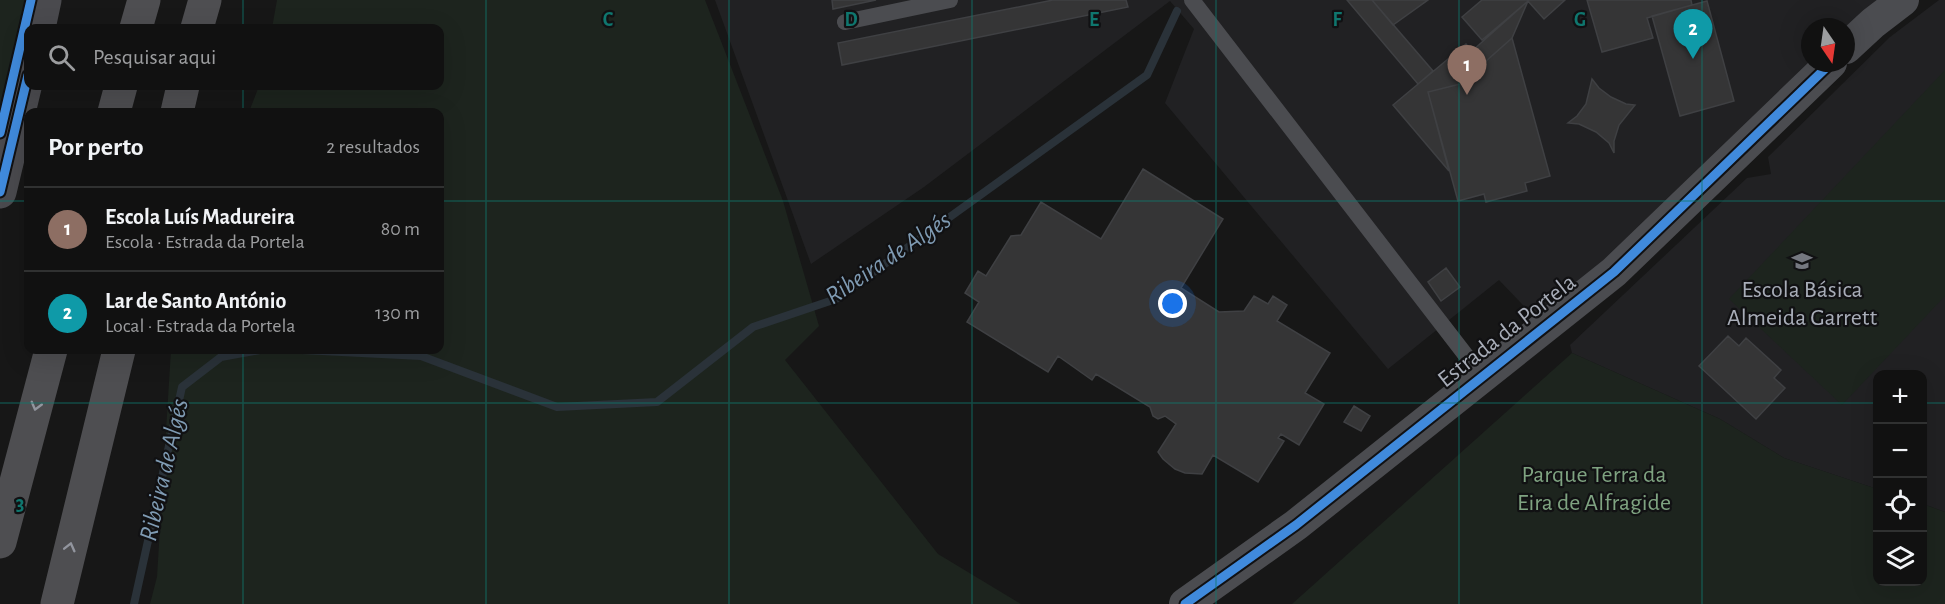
<!DOCTYPE html>
<html lang="pt">
<meta charset="utf-8">
<style>
:root{--surface:#111;--page:#1a1a1a;--text:#f1f3f6;--muted:#9c9d9f;--line:#303131;--accent:#757880}
body{margin:0;font-family:"Alegreya Sans",sans-serif;background:var(--page);color:var(--text)}
.controls{position:absolute;right:18px;bottom:18px;display:grid;overflow:hidden;border-radius:12px;box-shadow:0 6px 24px #0002}
.controls button{width:54px;height:54px;display:grid;place-items:center;padding:0;border:0;border-bottom:2px solid var(--line);background:var(--surface);color:var(--text);font:30px sans-serif}
.compass{position:absolute;left:1801px;top:18px;width:54px;height:54px;border-radius:50%;background:var(--surface);box-shadow:0 6px 24px #0002;rotate:167deg}
.you{position:absolute;left:1173px;top:304px;width:21px;height:21px;margin:-15px;border:4px solid #fff;border-radius:50%;background:#1a73e8;box-shadow:0 0 0 9px #1a73e833}
.badge{display:grid;place-items:center;width:39px;height:39px;border-radius:50%;background:var(--accent);color:#fff;font-size:20px;font-weight:700}
.pin{position:absolute;translate:-50% -50px;filter:drop-shadow(0 2px 3px #0008)}
.pin::after{content:'';position:absolute;top:32px;width:21px;height:18px;background:inherit;clip-path:polygon(0 0,100% 0,50% 100%)}
.list{margin:0;padding:0;list-style:none}
h2{display:flex;justify-content:space-between;align-items:center;height:78px;margin:0;padding:0 24px;font-size:26px}
h2 small{font-size:20px;font-weight:400;color:var(--muted)}
.list li{display:grid;grid-template-columns:39px 1fr auto;gap:18px;align-items:center;box-sizing:border-box;height:84px;padding:0 24px;border-top:2px solid var(--line)}
.list b{display:block;font-size:22px;white-space:nowrap}
.list p{margin:0;font-size:20px;white-space:nowrap;color:var(--muted)}
.list em{font-size:20px;font-style:normal;color:var(--muted)}
.icon{flex:none;width:33px;height:33px;fill:none;stroke:currentColor;stroke-width:2;stroke-linecap:round;stroke-linejoin:round}
.map{position:relative;flex:none;width:1945px;height:604px;overflow:hidden}
.search{position:absolute;background:var(--surface);box-shadow:0 6px 24px #0002;left:24px;top:24px;width:420px;height:66px;display:flex;align-items:center;gap:15px;box-sizing:border-box;padding:0 21px;border-radius:12px;color:var(--muted);font-size:22px}
.panel{position:absolute;background:var(--surface);box-shadow:0 6px 24px #0002;left:24px;top:108px;width:420px;height:246px;border-radius:12px}
.map>svg:first-child{display:block}
</style>
<div class="map">
<svg width="1945" height="604" viewBox="0 0 1945 604">
<rect width="100%" height="100%" fill="#171717"/>
<path fill="#212123" d="M 715,0 L 1882,0 L 1846,27 L 1810,27 L 1810,63 L 1814,63 L 1539,322 L 1499,280 L 1388,369 L 1165,103 L 1194,29 L 1170,1 L 924,187 L 811,264 Z
M 1939,0 L 1945,0 L 1945,512 L 1923,504 L 1922,374 L 1878,374 L 1877,489 L 1784,458 L 1720,419 L 1572,353 L 1570,345 L 1747,178 L 1771,174 L 1768,157 L 1890,37 Z"/>
<path fill="#1d241e" d="M 0,0 L 37,0 L 0,155 Z
M 277,0 L 705,0 L 783,201 L 819,326 L 785,360 L 938,554 L 1021,604 L 150,604 L 157,577 L 171,350 L 440,350 L 440,112 L 249,112 L 259,86 L 440,86 L 440,28 L 272,28 Z
M 1945,70 L 1945,296 L 1842,405 L 1729,299 Z
M 1572,353 L 1720,419 L 1784,458 L 1877,489 L 1878,582 L 1922,582 L 1923,504 L 1945,512 L 1945,604 L 1292,604 Z"/>
<g fill="none" stroke-linecap="round" stroke-linejoin="round">
<path stroke="#2a3239" stroke-width="8" d="M 302,350 L 421,356 L 557,407 L 657,402 L 753,327 L 836,299 L 1147,75 L 1177,11
M 134,604 L 182,387 L 221,357 L 260,350"/>
</g>
<path fill="#353536" stroke="#3f4043" stroke-width="1.5" d="M 832,0 L 876,0 L 833,9 Z
M 1053,0 L 1126,0 L 1128,7 L 842,65 L 838,43 Z
M 1347,0 L 1372,0 L 1433,71 L 1418,84 Z
M 1372,0 L 1428,0 L 1393,25 Z
M 1482,0 L 1527,0 L 1528,1 L 1482,40 L 1462,17 Z
M 1527,0 L 1565,0 L 1544,19 Z
M 1587,0 L 1691,0 L 1692,5 L 1647,18 L 1653,38 L 1602,52 Z
M 1528,1 L 1512,38 L 1460,84 L 1428,92 L 1449,171 L 1393,105 L 1466,44 L 1472,51 Z
M 1707,1 L 1734,101 L 1680,116 L 1652,16 Z
M 1512,38 L 1550,176 L 1525,183 L 1527,191 L 1486,202 L 1484,194 L 1458,201 L 1428,92 L 1460,84 Z
M 1592,79 L 1599,88 L 1611,97 L 1626,104 L 1635,105 L 1619,125 L 1614,141 L 1614,153 L 1609,143 L 1596,132 L 1579,124 L 1568,123 L 1577,116 L 1586,104 Z
M 1143,169 L 1223,219 L 1181,288 L 1219,312 L 1244,311 L 1254,296 L 1268,304 L 1273,296 L 1287,305 L 1277,321 L 1330,353 L 1305,393 L 1324,404 L 1299,445 L 1281,434 L 1278,438 L 1284,441 L 1258,482 L 1213,455 L 1202,474 L 1185,473 L 1175,469 L 1163,459 L 1158,452 L 1176,424 L 1165,416 L 1158,419 L 1153,416 L 1150,407 L 1096,374 L 1092,380 L 1058,356 L 1048,372 L 967,322 L 979,302 L 965,293 L 978,271 L 986,276 L 1011,236 L 1021,235 L 1041,202 L 1101,239 Z
M 1446,268 L 1460,287 L 1441,301 L 1428,282 Z
M 1728,336 L 1739,346 L 1746,338 L 1781,370 L 1774,378 L 1785,388 L 1756,419 L 1699,366 Z
M 1354,406 L 1370,416 L 1361,431 L 1344,422 Z"/>
<g fill="none" stroke-linecap="round" stroke-linejoin="round">
<path stroke="#4b4c50" stroke-width="16" d="M 1192,0 L 1481,375
M 845,22 L 950,0"/>
<path stroke="#4b4c50" stroke-width="32" d="M 1846,48 L 1873,23 L 1903,0
M 1185,604 L 1296,525 L 1614,272 L 1831,63"/>
<path stroke="#4a4a4e" stroke-width="33" d="M 39,28 L 45,0
M 0,192 L 28,75"/>
<path stroke="#4e4e51" stroke-width="33" d="M 136,28 L 144,0
M 197,28 L 205,0
M 114,112 L 121,86
M 177,112 L 183,86
M 0,542 L 51,350
M 57,604 L 119,350"/>
<g stroke="#111113" stroke-width="13">
<path id="cycleway" d="M 0,133 L 31,0
M 0,192 L 28,75
M 1185,604 L 1296,525 L 1614,272 L 1831,63"/>
</g>
<use href="#cycleway" stroke="#408adc" stroke-width="9"/>
</g>
<defs><path id="oneway-chevron" d="M-2-3.5L2.5 0L-2 3.5" fill="none" stroke-width="1.6" stroke-linecap="round" stroke-linejoin="round" transform="scale(1.5)"/></defs>
<g stroke="#92959e">
<use href="#oneway-chevron" transform="translate(36 406) rotate(105)"/>
<use href="#oneway-chevron" transform="translate(70 547) rotate(-76)"/>
</g>
<path fill="none" stroke="#0f766e" stroke-width="1.5" stroke-opacity="0.55" d="M 243,0 L 243,28M 486,0 L 486,604M 729,0 L 729,604M 972,0 L 972,604M 1216,0 L 1216,604M 1459,0 L 1459,604M 1702,0 L 1702,604M 243,86 L 243,112M 0,201 L 28,201M 440,201 L 1945,201M 243,350 L 243,604M 0,403 L 1878,403M 1922,403 L 1945,403"/>
<defs>
<g id="school-bare" transform="scale(1.62)"><path d="M0-5L7-2L0 1L-7-2ZM-4 1L0 2.5L4 1V4Q0 6-4 4Z" fill="#757880" stroke="#111113" stroke-width="2.5" paint-order="stroke"/></g>
</defs>
<g fill-rule="evenodd">
<use href="#school-bare" x="1802" y="261"/>
</g>
<g text-anchor="middle" dominant-baseline="central" stroke-width="4.5" stroke-linejoin="round" paint-order="stroke">
<g font-size="24" fill="#a8adb8" stroke="#111113">
<text x="1802" y="290">Escola Básica<tspan x="1802" dy="28">Almeida Garrett</tspan></text>
</g>
<g font-size="24" fill="#a8adb8" stroke="#111113">
<text transform="translate(1507 331) rotate(-38)">Estrada da Portela</text>
</g>
<g font-size="24" fill="#7fa381" stroke="#111113">
<text x="1594" y="475">Parque Terra da<tspan x="1594" dy="28">Eira de Alfragide</tspan></text>
</g>
<g font-size="26" font-style="italic" fill="#7f9bb3" stroke="#111113">
<text transform="translate(888 258) rotate(-34)">Ribeira de Algés</text>
<text transform="translate(164 470) rotate(-77)">Ribeira de Algés</text>
</g>
</g>
<g font-size="20" text-anchor="middle" font-weight="bold" fill="#0f766e" stroke="#111113" stroke-width="4.5" stroke-linejoin="round" paint-order="stroke">
<text x="608" y="26">C</text>
<text x="851" y="26">D</text>
<text x="1094" y="26">E</text>
<text x="1337" y="26">F</text>
<text x="1580" y="26">G</text>
<text x="20" y="510">3</text>
</g>
</svg>
<div class="controls">
<button>+</button>
<button>−</button>
<button><svg class="icon" aria-label="locate" viewBox="0 0 24 24"><circle cx="12" cy="12" r="6"/><path d="M12 2v4M12 18v4M2 12h4M18 12h4"/></svg></button>
<button><svg class="icon" aria-label="layers" viewBox="0 0 24 24"><path d="M12 4l9 5-9 5-9-5zM3 14l9 5 9-5"/></svg></button>
</div>
<svg class="compass" viewBox="-18 -18 36 36"><path d="M0-13l5 13h-10z" fill="#e53935"/><path d="M0 13l5-13h-10z" fill="#9c9d9f"/></svg>
<div class="you"></div>
<div class="pin badge" style="left:1467px;top:95px;background:#8d6e63">1</div>
<div class="pin badge" style="left:1693px;top:59px;background:#0f9aa8">2</div>
<div class="search"><svg class="icon" aria-label="search" viewBox="0 0 24 24"><circle cx="10" cy="10" r="6"/><path d="M15 15l6 6"/></svg>Pesquisar aqui</div>
<section class="panel">
<h2>Por perto<small>2 resultados</small></h2>
<ul class="list">
<li><span class="badge" style="background:#8d6e63">1</span><div><b>Escola Luís Madureira</b><p>Escola · Estrada da Portela</p></div><em>80 m</em></li>
<li><span class="badge" style="background:#0f9aa8">2</span><div><b>Lar de Santo António</b><p>Local · Estrada da Portela</p></div><em>130 m</em></li>
</ul>
</section>
</div>
